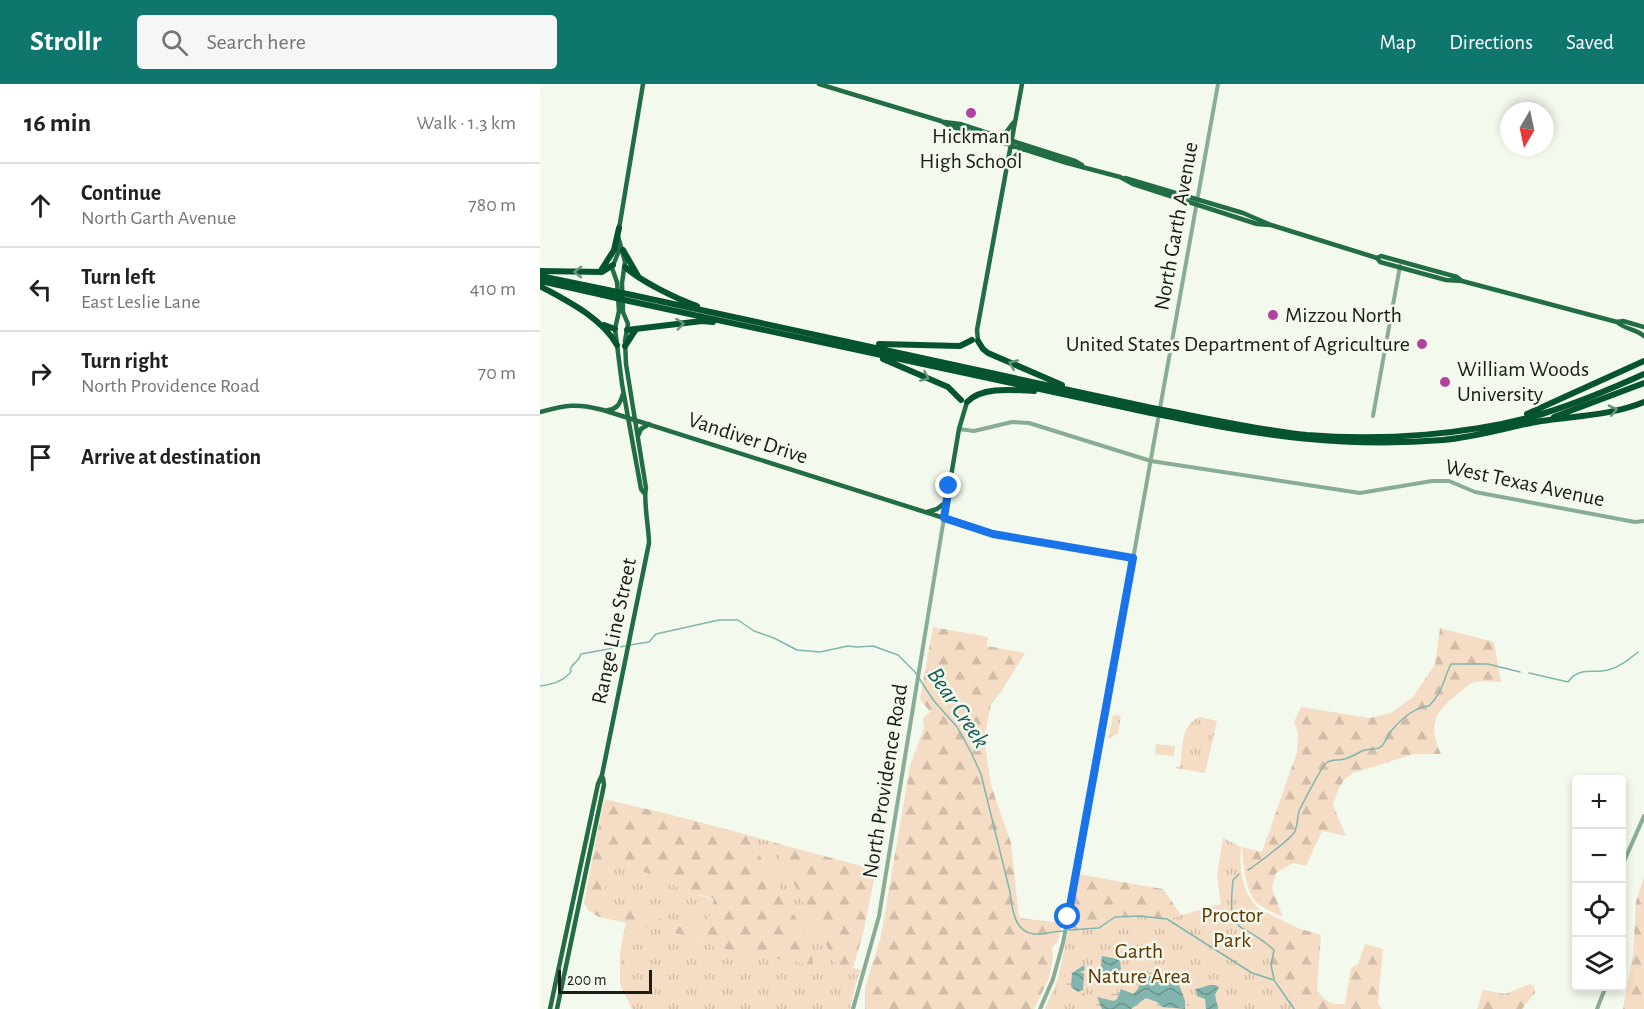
<!DOCTYPE html>
<meta charset="utf-8">
<style>
:root{--surface:#fff;--page:#f6f6f6;--text:#202124;--muted:#757577;--line:#e0e0e0;--accent:#0f766e}
body{margin:0;font-family:"Alegreya Sans",sans-serif;background:var(--page);color:var(--text)}
.controls{position:absolute;right:18px;bottom:18px;display:grid;overflow:hidden;border-radius:6px;box-shadow:0 3px 9px #0003}
.controls button{width:54px;height:54px;display:grid;place-items:center;padding:0;border:0;border-bottom:2px solid var(--line);background:var(--surface);color:var(--text);font:30px sans-serif}
.compass{position:absolute;left:960px;top:18px;width:54px;height:54px;border-radius:50%;background:var(--surface);box-shadow:0 3px 9px #0003;rotate:189deg}
.scale{position:absolute;left:18px;bottom:15px;width:94px;box-sizing:border-box;padding-left:6px;border:3px solid #1a1c18;border-top:0;font-size:16px;line-height:21px;white-space:nowrap;color:#1a1c18;-webkit-text-stroke:4px #f4f9ed;paint-order:stroke}
.stop{position:absolute;width:18px;height:18px;margin:-14px;border:4px solid #1a73e8;border-radius:50%;background:#fff}
.stop.end{background:#1a73e8;border-color:#fff;box-shadow:0 2px 6px #0008}
.list{margin:0;padding:0;list-style:none}
h2{display:flex;justify-content:space-between;align-items:center;height:78px;margin:0;padding:0 24px;font-size:26px}
h2 small{font-size:20px;font-weight:400;color:var(--muted)}
.list li{display:grid;grid-template-columns:39px 1fr auto;gap:18px;align-items:center;box-sizing:border-box;height:84px;padding:0 24px;border-top:2px solid var(--line)}
.list b{display:block;font-size:22px;white-space:nowrap}
.list p{margin:0;font-size:20px;white-space:nowrap;color:var(--muted)}
.list em{font-size:20px;font-style:normal;color:var(--muted)}
.icon{flex:none;width:33px;height:33px;fill:none;stroke:currentColor;stroke-width:2;stroke-linecap:round;stroke-linejoin:round}
.map{position:relative;flex:none;width:1104px;height:925px;overflow:hidden}
header{display:flex;align-items:center;gap:36px;box-sizing:border-box;height:84px;padding:0 30px;background:var(--accent);color:#fff}
header strong{font-size:28px}
nav{display:flex;gap:33px;margin-inline-start:auto;font-size:21px}
.search{width:420px;height:54px;background:var(--page);display:flex;align-items:center;gap:15px;box-sizing:border-box;padding:0 21px;border-radius:6px;color:var(--muted);font-size:22px}
main{display:flex}
aside{flex:1;background:var(--surface)}
.map>svg:first-child{display:block}
</style>
<header>
<strong>Strollr</strong>
<div class="search"><svg class="icon" aria-label="search" viewBox="0 0 24 24"><circle cx="10" cy="10" r="6"/><path d="M15 15l6 6"/></svg>Search here</div>
<nav><a>Map</a><a>Directions</a><a>Saved</a></nav>
</header>
<main>
<aside>
<h2>16 min<small>Walk · 1.3 km</small></h2>
<ul class="list">
<li><svg class="icon" aria-label="ahead" viewBox="0 0 24 24"><path d="M12 20V5M6 11l6-6 6 6"/></svg><div><b>Continue</b><p>North Garth Avenue</p></div><em>780 m</em></li>
<li><svg class="icon" aria-label="left" viewBox="0 0 24 24"><path d="M17 20v-9H6M10 6l-5 5 5 5"/></svg><div><b>Turn left</b><p>East Leslie Lane</p></div><em>410 m</em></li>
<li><svg class="icon" aria-label="right" viewBox="0 0 24 24"><path d="M7 20v-9h11M14 6l5 5-5 5"/></svg><div><b>Turn right</b><p>North Providence Road</p></div><em>70 m</em></li>
<li><svg class="icon" aria-label="arrive" viewBox="0 0 24 24"><path d="M6 21V4h12l-3 4 3 4H6"/></svg><div><b>Arrive at destination</b></div></li>
</ul>
</aside>
<div class="map">
<svg width="1104" height="925" viewBox="0 0 1104 925">
<defs>
<pattern id="grass-tufts" width="24" height="20" patternUnits="userSpaceOnUse" patternTransform="scale(1.5)"><rect width="24" height="20" fill="#f5dcc5"/><path d="M3 7l-1-3M5 7V3M7 7l1-3M15 17l-1-3M17 17v-4M19 17l1-3" fill="none" stroke="#d1bca8"/></pattern>
<pattern id="forest-firs" width="22" height="20" patternUnits="userSpaceOnUse" patternTransform="scale(1.5)"><rect width="22" height="20" fill="#f5dcc5"/><path d="M5 1l3.5 6h-7zM16 11l3.5 6h-7z" fill="#d1bca8"/></pattern>
<pattern id="wetland-marsh" width="20" height="14" patternUnits="userSpaceOnUse" patternTransform="scale(1.5)"><rect width="20" height="14" fill="#f5dcc5"/><path d="M1 5h8M5 5V1M11 12h8M15 12V8" fill="none" stroke="#d1bca8"/></pattern>
<pattern id="water-waves" width="16" height="10" patternUnits="userSpaceOnUse" patternTransform="scale(1.5)"><rect width="16" height="10" fill="#81b5ae"/><path d="M0 5q4-4 8 0t8 0" fill="none" stroke="#69928d"/></pattern>
</defs>
<rect width="100%" height="100%" fill="#f4f9ed"/>
<path fill="url(#grass-tufts)" d="M 573,631 L 581,632 L 578,649 L 571,654 L 569,654 Z
M 660,633 L 677,637 L 665,689 L 635,684 L 640,682 C 644,664 639,641 660,633 Z
M 208,751 L 232,758 L 298,883 L 309,883 L 322,886 L 317,894 L 310,925 L 92,925 L 80,900 L 80,869 L 86,838 L 162,855 L 175,863 L 271,860 Z
M 683,754 L 701,763 C 699,786 702,811 721,826 L 718,854 L 734,866 L 731,881 L 735,897 L 733,897 L 753,925 L 505,925 L 518,895 L 528,847 L 563,845 L 578,833 L 600,832 L 627,835 L 681,820 L 677,791 Z
M 75,776 L 117,793 L 125,793 L 133,800 L 146,807 L 174,816 L 165,848 L 157,847 L 109,831 L 106,826 L 93,822 L 84,826 L 72,823 L 63,814 C 63,803 70,792 68,782 L 70,778 Z"/>
<path fill="url(#forest-firs)" fill-rule="evenodd" d="M 393,543 L 448,553 L 447,562 L 485,569 L 461,608 L 451,620 L 444,655 L 451,701 L 471,759 L 479,834 L 522,839 L 518,857 L 512,864 L 513,874 L 509,894 L 494,925 L 325,925 L 325,904 L 341,852 L 370,682 L 384,644 L 383,634 L 390,628 L 380,615 Z
M 900,544 L 954,558 L 961,598 C 953,598 945,597 937,598 C 930,598 923,606 918,610 C 893,629 888,641 901,670 L 874,670 L 813,689 L 804,696 L 798,706 L 793,721 L 806,752 L 782,747 L 766,782 L 753,779 L 736,789 L 732,804 L 743,833 C 735,829 724,825 717,819 C 706,810 703,777 702,763 L 722,768 L 757,668 L 758,649 L 754,638 L 761,623 L 830,634 L 851,629 L 873,613 L 895,580 Z
M 64,715 L 132,731 L 208,751 L 271,860 L 273,881 L 175,863 L 162,855 L 59,833 L 48,826 L 44,818 ZM 75,776 L 117,793 L 125,793 L 132,800 L 146,807 L 174,815 L 165,848 L 157,847 L 109,831 L 103,823 L 96,821 L 84,826 L 72,823 L 63,814 C 63,806 65,802 70,797 L 68,782 L 70,778 Z
M 232,758 L 336,786 L 323,850 L 313,884 L 298,883 Z
M 538,790 L 623,805 L 641,831 L 627,835 L 600,832 L 579,833 L 563,845 L 528,847 Z
M 1104,793 L 1104,925 L 1083,925 L 1093,871 L 1096,817 Z
M 721,826 L 758,844 L 781,851 L 777,905 C 784,918 791,921 805,920 L 811,884 L 818,880 L 825,860 L 843,865 L 838,919 L 842,925 L 753,925 L 733,897 L 734,894 L 731,881 L 734,866 L 718,854 Z
M 990,900 L 994,902 L 995,909 L 982,925 L 937,925 L 943,906 L 965,910 Z"/>
<path fill="url(#wetland-marsh)" d="M 541,882 L 544,884 L 544,908 L 547,925 L 542,925 L 536,912 L 523,904 C 522,891 529,886 541,882 Z
M 607,887 C 637,891 648,890 649,925 L 552,925 C 548,905 560,906 576,910 L 578,907 L 568,900 Z"/>
<path fill="#f5dcc5" d="M 616,660 L 635,662 L 634,672 L 615,670 Z"/>
<path fill="url(#water-waves)" d="M 562,872 C 564,872 575,875 579,875 L 581,885 L 579,888 L 566,892 L 560,891 Z
M 544,881 L 545,886 L 540,888 L 544,890 L 543,906 L 538,908 L 531,903 L 532,889 Z
M 610,892 L 619,894 L 629,894 L 638,898 L 645,917 L 645,925 L 622,923 L 617,918 L 606,914 L 591,925 L 562,925 L 557,913 L 574,917 L 577,915 L 581,905 L 593,910 L 598,905 L 600,898 Z
M 670,901 L 675,901 L 679,903 L 675,911 L 678,925 L 666,925 L 665,915 L 657,912 L 656,905 Z"/>
<g fill="none" stroke-linecap="round" stroke-linejoin="round">
<path stroke="#81b5ae" stroke-width="1.5" d="M 90,561 L 109,558 L 116,550 L 179,536 L 198,536 L 214,547 L 234,554 L 257,566 L 280,568 L 308,562 L 317,563 L 333,562 L 358,571 L 375,588 L 394,617 L 417,643 L 431,668 L 441,690 L 470,808 C 472,824 474,848 494,850 C 503,851 514,847 523,847
M 989,589 L 1028,598 C 1039,582 1053,590 1068,586 C 1080,583 1089,575 1098,568
M 0,602 C 9,601 21,598 28,591 C 35,584 27,590 32,582 C 36,577 39,577 41,570 L 85,562
M 708,786 C 716,781 749,756 754,749 C 758,742 757,734 759,727 C 762,721 782,682 786,679 C 792,675 798,677 804,675 C 811,674 818,668 825,666 C 831,664 836,667 842,662 C 846,657 848,651 852,646 C 861,635 875,623 889,622 C 903,608 903,596 911,580 L 948,580 L 980,588
M 699,790 L 693,796 C 687,855 698,833 734,866 L 731,881 L 734,895
M 528,846 L 559,844 L 575,833 L 600,832 L 627,835 L 712,889 L 734,896 L 754,925"/>
<path stroke="#89ac94" stroke-width="4" d="M 833,332 L 860,182
M 419,345 L 434,347 L 472,338 L 489,339 L 611,377 L 820,409 L 892,397 L 909,397 L 935,408 L 1095,438 L 1104,437
M 1082,782 L 1104,732
M 313,925 L 339,832 L 404,434 L 453,450 L 593,474
M 500,925 L 513,895 L 523,859 L 541,766 L 678,0
M 1057,925 L 1066,902"/>
<path stroke="#236d44" stroke-width="4.5" d="M 279,0 L 401,37 L 410,42 L 527,79 L 580,93 L 593,100 L 717,140 L 731,141
M 404,38 L 420,40 L 535,77 L 542,81
M 458,53 L 467,47 L 473,39
M 468,79 L 483,65
M 585,94 L 703,129 L 731,141 L 837,174 L 841,172 L 917,193 L 922,197
M 79,145 L 103,0
M 78,157 L 78,169 L 72,184 L 77,198 L 79,227 L 75,245 L 82,300 L 101,405 L 105,410
M 837,174 L 840,178 L 906,196 L 922,197 L 1077,238 L 1083,237 L 1104,243
M 1077,238 C 1084,245 1096,245 1104,252
M 438,257 L 437,246 L 482,0
M 68,326 C 78,325 80,319 83,310
M 0,328 C 26,321 37,319 63,326 L 404,434 L 419,345 L 427,318
M 98,352 L 101,345 L 109,340
M 387,428 L 397,425 L 407,417
M 10,925 L 58,700 L 62,691 L 109,459 C 109,445 103,415 106,404 L 86,280 L 85,257 L 88,240 L 83,228 L 82,199 L 85,178 L 78,152
M 17,925 L 64,701 L 63,694"/>
<path stroke="#06532f" stroke-width="6" d="M 83,166 L 98,192
M 85,183 C 100,197 137,215 157,222
M 0,187 L 62,188 L 73,181
M 60,188 L 74,166 L 79,144
M 0,192 L 63,205
M 0,197 L 63,211
M 0,202 C 27,217 61,233 77,261
M 92,211 L 612,324
M 89,217 L 611,329
M 64,241 L 75,245
M 87,246 L 162,237 L 173,238
M 438,257 L 443,265 L 448,269 L 522,301
M 339,260 L 420,262 L 432,256
M 85,262 L 96,245
M 343,275 L 408,303 L 421,316
M 427,318 C 442,302 474,306 494,307
M 628,327 C 674,336 720,346 767,351 C 842,357 930,351 1002,330 C 1037,319 1071,305 1104,290
M 987,330 L 1104,277
M 627,332 C 721,352 806,364 903,356 C 936,353 968,343 1001,337 C 1035,332 1073,331 1104,318
M 1014,333 L 1104,299"/>
<path stroke="#06532f" stroke-width="6" d="M 63,205 L 92,211
M 63,211 L 89,217
M 612,324 L 628,327
M 611,329 L 627,332"/>
</g>
<defs><path id="oneway-chevron" d="M-2-3.5L2.5 0L-2 3.5" fill="none" stroke-width="1.6" stroke-linecap="round" stroke-linejoin="round" transform="scale(1.5)"/></defs>
<g stroke="#65957b">
<use href="#oneway-chevron" transform="translate(38 188) rotate(-179)"/>
<use href="#oneway-chevron" transform="translate(140 240) rotate(-6)"/>
<use href="#oneway-chevron" transform="translate(473 280) rotate(-157)"/>
<use href="#oneway-chevron" transform="translate(385 293) rotate(24)"/>
<use href="#oneway-chevron" transform="translate(1073 326) rotate(-13)"/>
</g>
<g fill="none" stroke-linecap="round" stroke-linejoin="round">
<path stroke="#1a73e8" stroke-width="8" d="M 409,402 L 404,434 L 453,450 L 593,474 L 528,833"/>
</g>
<g fill="#b142a0" stroke="#f4f9ed" stroke-width="2">
<circle cx="431" cy="29" r="6"/>
<circle cx="733" cy="231" r="6"/>
<circle cx="882" cy="260" r="6"/>
<circle cx="905" cy="298" r="6"/>
</g>
<g text-anchor="middle" dominant-baseline="central" stroke-width="5" stroke-linejoin="round" paint-order="stroke">
<g font-size="22" fill="#1a1c18" stroke="#f4f9ed" text-anchor="start">
<text x="431" y="52" text-anchor="middle">Hickman<tspan x="431" dy="25">High School</tspan></text>
<text x="745" y="231">Mizzou North</text>
<text x="870" y="260" text-anchor="end">United States Department of Agriculture</text>
<text x="917" y="285">William Woods<tspan x="917" dy="25">University</tspan></text>
</g>
<g font-size="22" fill="#1a1c18" stroke="#f4f9ed">
<text transform="translate(636 142) rotate(-80)">North Garth Avenue</text>
<text transform="translate(208 354) rotate(18)">Vandiver Drive</text>
<text transform="translate(985 399) rotate(12)">West Texas Avenue</text>
<text transform="translate(74 547) rotate(-78)">Range Line Street</text>
<text transform="translate(345 697) rotate(-81)">North Providence Road</text>
</g>
<g font-size="22" fill="#5f3600" stroke="#f4f9ed">
<text x="692" y="831">Proctor<tspan x="692" dy="25">Park</tspan></text>
<text x="599" y="867">Garth<tspan x="599" dy="25">Nature Area</tspan></text>
</g>
<g font-size="24" font-style="italic" fill="#185e57" stroke="#f4f9ed">
<text transform="translate(418 624) rotate(56)">Bear Creek</text>
</g>
</g>
</svg>
<div class="controls">
<button>+</button>
<button>−</button>
<button><svg class="icon" aria-label="locate" viewBox="0 0 24 24"><circle cx="12" cy="12" r="6"/><path d="M12 2v4M12 18v4M2 12h4M18 12h4"/></svg></button>
<button><svg class="icon" aria-label="layers" viewBox="0 0 24 24"><path d="M12 4l9 5-9 5-9-5zM3 14l9 5 9-5"/></svg></button>
</div>
<svg class="compass" viewBox="-18 -18 36 36"><path d="M0-13l5 13h-10z" fill="#e53935"/><path d="M0 13l5-13h-10z" fill="#757577"/></svg>
<div class="scale">200 m</div>
<div class="stop" style="left:528px;top:833px"></div>
<div class="stop end" style="left:409px;top:402px"></div>
</div>
</main>
